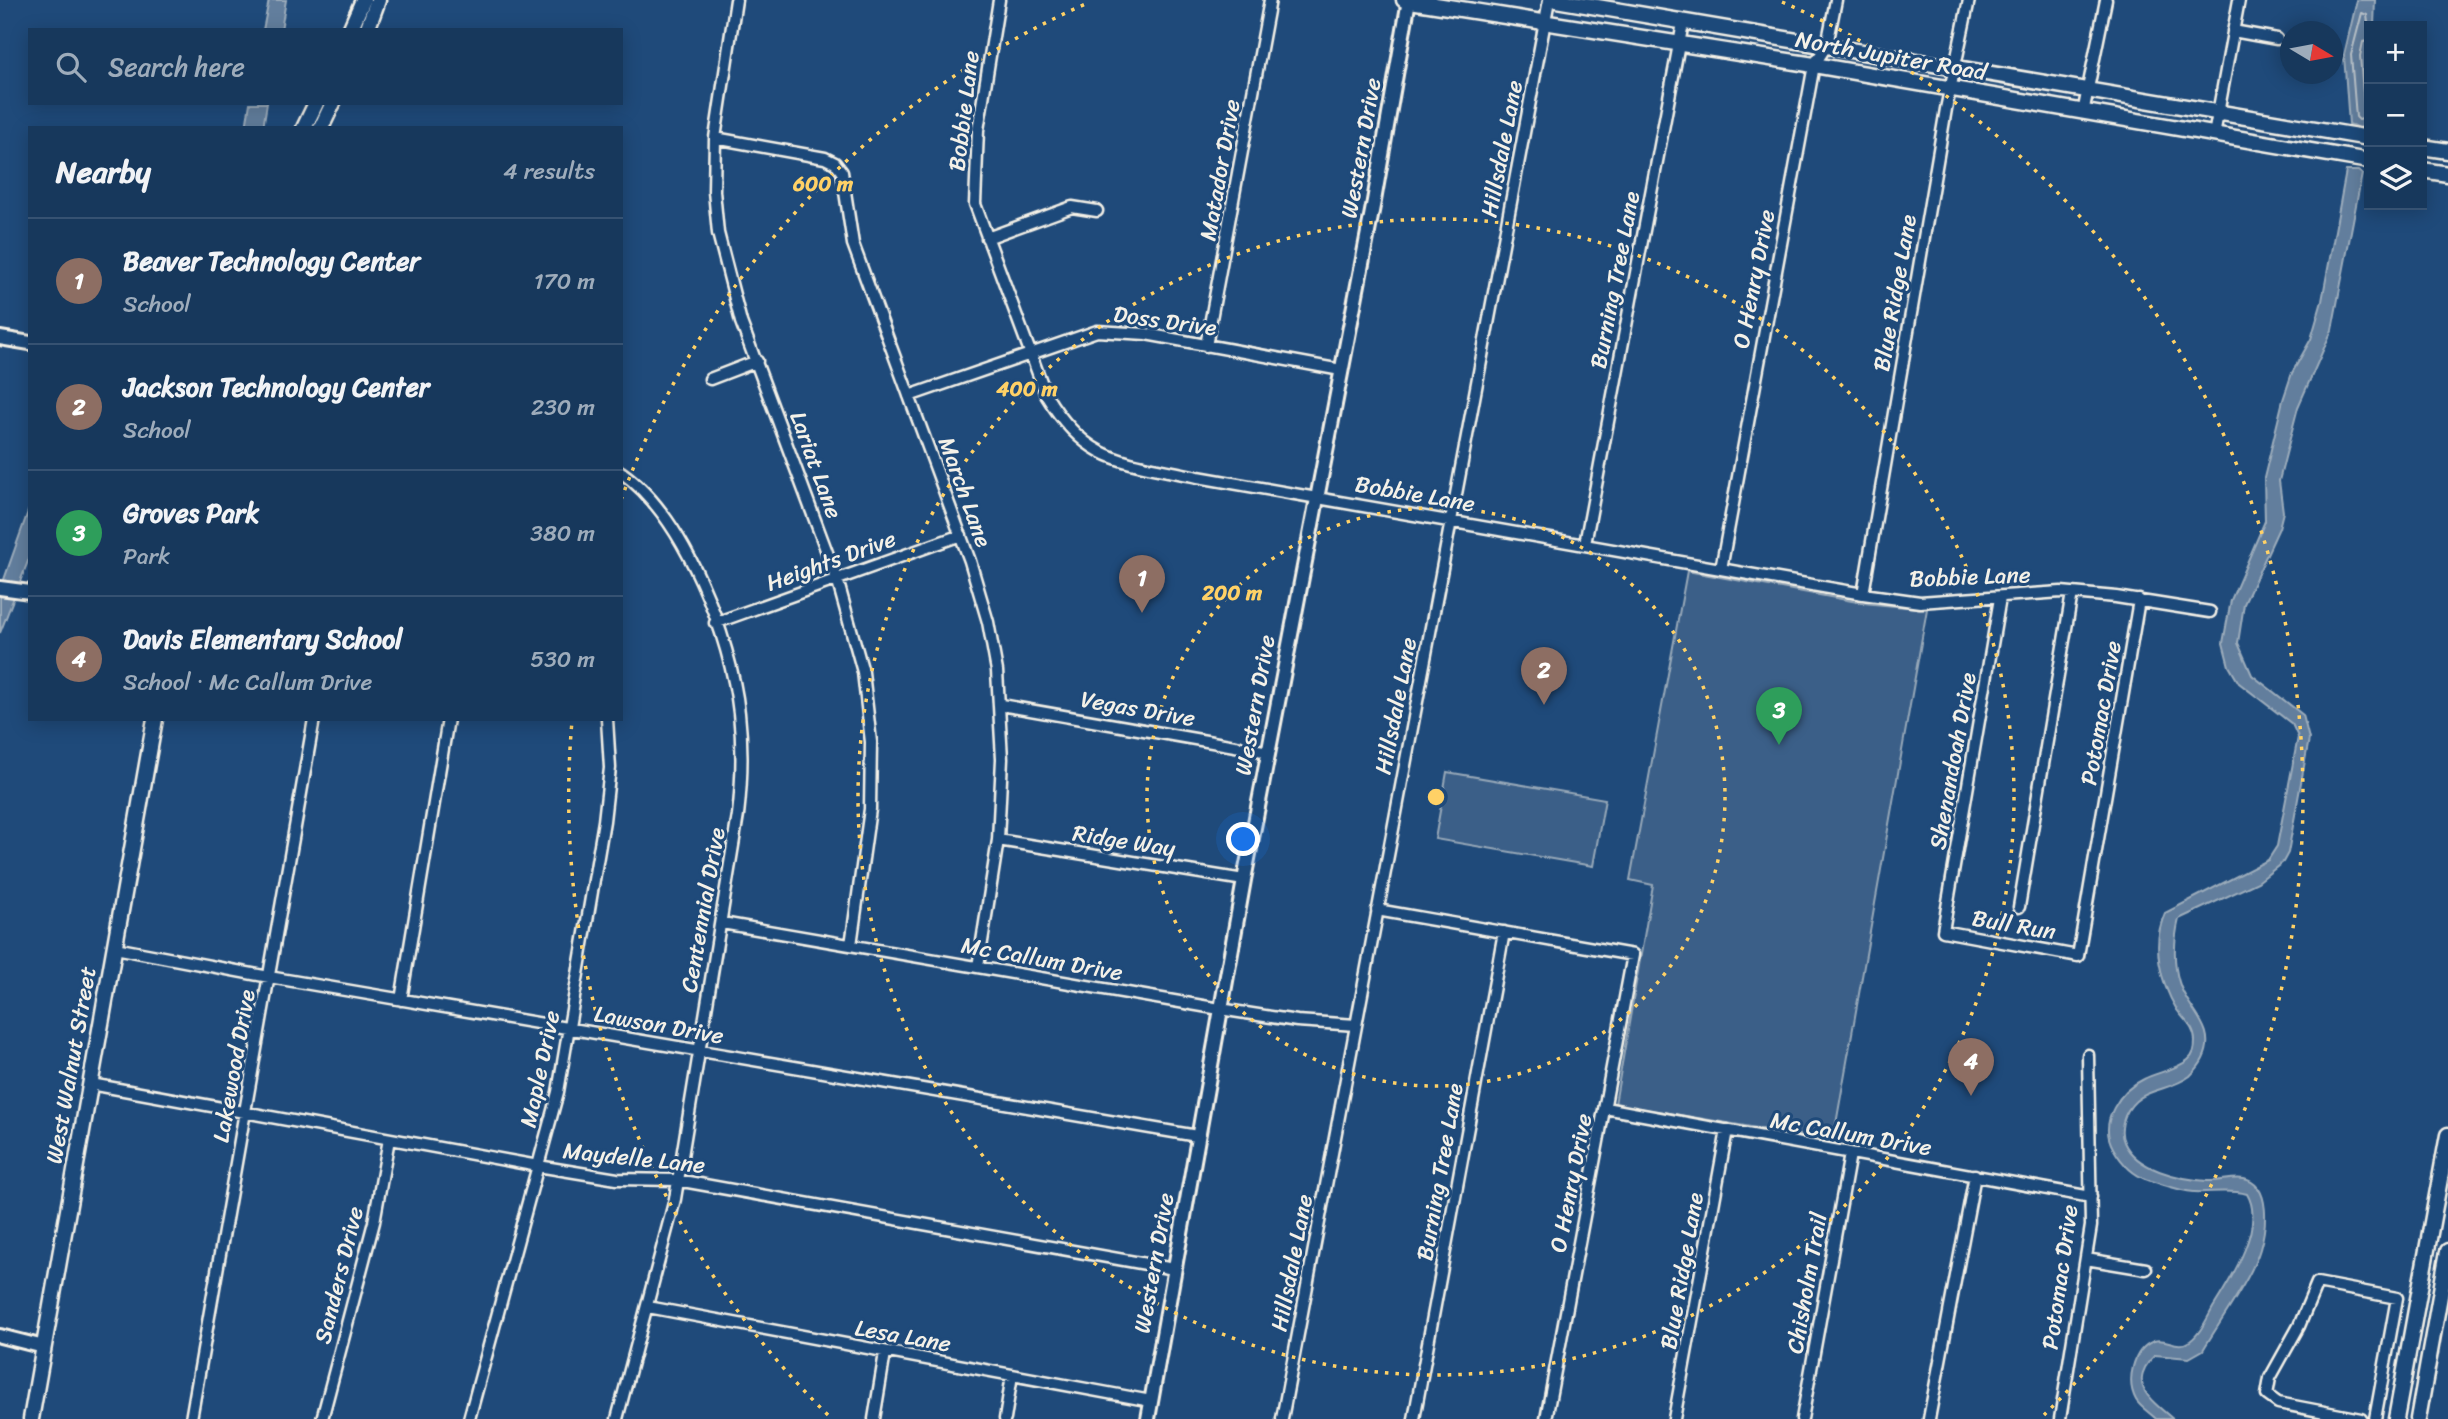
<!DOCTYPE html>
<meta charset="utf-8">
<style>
:root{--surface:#17385c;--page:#244365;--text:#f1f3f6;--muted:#9eacbb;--line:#365272;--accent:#ffd166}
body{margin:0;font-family:Sriracha,sans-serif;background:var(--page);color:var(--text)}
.controls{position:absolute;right:21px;top:21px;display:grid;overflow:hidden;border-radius:0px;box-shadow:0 4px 18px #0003}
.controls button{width:63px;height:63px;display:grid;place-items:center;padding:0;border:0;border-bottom:2px solid var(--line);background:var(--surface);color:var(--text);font:35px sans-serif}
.compass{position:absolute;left:2280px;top:21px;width:63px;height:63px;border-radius:50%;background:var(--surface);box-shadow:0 4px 18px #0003;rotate:100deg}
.you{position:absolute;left:1244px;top:840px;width:24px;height:24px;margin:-18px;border:5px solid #fff;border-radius:50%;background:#1a73e8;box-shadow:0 0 0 10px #1a73e833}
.badge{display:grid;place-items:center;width:46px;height:46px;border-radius:50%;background:var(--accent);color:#fff;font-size:23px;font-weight:700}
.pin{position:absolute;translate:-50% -58px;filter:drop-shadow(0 2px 4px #0008)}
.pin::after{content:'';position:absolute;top:37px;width:24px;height:21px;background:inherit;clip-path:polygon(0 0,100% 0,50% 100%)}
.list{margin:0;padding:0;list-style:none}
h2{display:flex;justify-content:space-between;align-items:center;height:91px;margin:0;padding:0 28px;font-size:30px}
h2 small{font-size:23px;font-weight:400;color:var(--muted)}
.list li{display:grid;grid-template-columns:46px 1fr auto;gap:21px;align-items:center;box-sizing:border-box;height:126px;padding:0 28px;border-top:2px solid var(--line)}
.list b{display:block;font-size:26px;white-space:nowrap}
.list p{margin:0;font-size:23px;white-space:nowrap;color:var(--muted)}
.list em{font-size:23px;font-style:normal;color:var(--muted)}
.icon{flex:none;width:38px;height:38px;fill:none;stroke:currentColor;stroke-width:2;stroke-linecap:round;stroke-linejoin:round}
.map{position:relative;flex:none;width:2448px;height:1419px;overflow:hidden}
.search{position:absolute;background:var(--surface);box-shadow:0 4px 18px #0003;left:28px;top:28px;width:595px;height:77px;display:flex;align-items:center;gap:18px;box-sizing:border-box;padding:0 24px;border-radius:0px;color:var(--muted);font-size:26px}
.panel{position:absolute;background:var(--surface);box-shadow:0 4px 18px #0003;left:28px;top:126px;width:595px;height:595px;border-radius:0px}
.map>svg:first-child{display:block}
</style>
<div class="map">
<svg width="2448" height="1419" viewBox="0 0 2448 1419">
<rect width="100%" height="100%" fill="#1f4a7a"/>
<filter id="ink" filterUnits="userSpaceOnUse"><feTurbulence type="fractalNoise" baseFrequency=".0143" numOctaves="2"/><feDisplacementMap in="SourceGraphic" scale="14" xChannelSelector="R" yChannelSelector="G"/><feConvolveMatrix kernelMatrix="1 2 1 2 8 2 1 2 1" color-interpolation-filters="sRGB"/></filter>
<g filter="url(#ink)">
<path fill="#3a5f88" stroke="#97a8b8" stroke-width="2" d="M 1687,571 L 1863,603 L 1927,609 L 1833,1141 L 1615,1104 L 1653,885 L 1630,880 Z
M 1447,772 L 1605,799 L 1593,866 L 1435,839 Z"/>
<path fill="#627e9d" stroke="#9cacbb" stroke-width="2" d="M 269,0 L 286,0 L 281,30 L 263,30 Z
M 2357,0 L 2375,0 L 2374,26 L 2369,26 L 2369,121 L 2360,128 L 2349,124 L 2344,55 Z
M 250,103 L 267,103 L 263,128 L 246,128 Z
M 2346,171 L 2358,171 L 2362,174 L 2332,330 L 2298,407 L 2279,481 L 2283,512 L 2279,528 L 2244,604 L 2238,643 L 2252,675 L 2303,715 L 2309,739 L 2288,853 L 2283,862 L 2258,882 L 2179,919 C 2174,939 2173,963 2179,982 C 2186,1010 2219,1027 2203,1059 C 2200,1065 2195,1071 2190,1076 C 2168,1093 2138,1086 2125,1116 C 2122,1123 2120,1134 2124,1142 C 2136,1170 2180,1179 2207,1181 C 2219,1182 2232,1177 2244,1179 C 2272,1185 2266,1229 2260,1249 C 2252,1277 2219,1323 2203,1350 L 2189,1358 L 2155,1355 C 2126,1383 2150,1400 2173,1419 L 2156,1419 C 2150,1413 2140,1407 2136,1400 C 2126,1382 2132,1349 2154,1341 C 2167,1337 2177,1350 2190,1341 C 2201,1333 2207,1318 2214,1306 C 2231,1279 2266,1225 2247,1194 C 2230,1189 2211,1193 2194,1192 C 2179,1191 2162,1184 2148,1180 C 2132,1175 2121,1162 2113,1148 C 2098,1122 2120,1090 2144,1079 C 2157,1072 2176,1070 2188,1060 C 2194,1055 2195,1049 2195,1041 C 2195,1028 2184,1020 2177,1010 C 2160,982 2151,944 2165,913 L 2268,860 L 2277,846 L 2298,737 L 2292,724 L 2239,683 L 2229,666 L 2223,643 L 2231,600 L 2265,521 L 2264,478 L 2283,400 L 2292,373 L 2311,339 L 2322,301 Z
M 30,506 L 30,556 L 0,633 L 0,591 Z"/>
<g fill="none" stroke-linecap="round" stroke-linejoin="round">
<path stroke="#bac3ca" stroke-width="2" d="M 2369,31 L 2367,15 L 2362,13 L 2351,55 L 2356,117 L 2359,120 L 2369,117
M 2369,41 L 2363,42 L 2360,56 L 2364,105 L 2369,108"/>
<g stroke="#f4f1e8" stroke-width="15">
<path id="minor" d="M 736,0 L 715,138 L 714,191 L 718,233 L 741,322 L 837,579 L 863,672 L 871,742 L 870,809 L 851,945
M 999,0 L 978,130 L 975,204 L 1046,395 C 1088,465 1124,461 1198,477 L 1863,594 L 1920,602 L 2061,592 L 2116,597 L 2210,612
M 2233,31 L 2277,39
M 2083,113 L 2106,0
M 2214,135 L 2239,0
M 715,138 L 825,158 L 835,163 L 842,172 L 853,244 L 970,561 L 988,622 L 997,671 L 1002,759 L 998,840 L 978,967
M 987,238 L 1072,207 L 1097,211
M 1206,346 L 1270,0
M 710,379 L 757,361
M 909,396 L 1097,331 L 1146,334 L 1341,370
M 1585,544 L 1683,23
M 1721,569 L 1814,65 L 1827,45 L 1836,0
M 1863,594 L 1946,109 L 1969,0
M 2000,598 L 1943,931 L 2078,956 L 2139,600
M 715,623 L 961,535
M 1001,705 L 1269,752
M 998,840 L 1244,880
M 2019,907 L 2072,593
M 1377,910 L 1633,955 L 1546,1419
M 722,923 L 1220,1009 L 1297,1021 L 1356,1025
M 115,948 L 269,977 L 1197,1136
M 401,1000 L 448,719
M 91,1084 L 538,1166 L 617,1179 L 677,1180 L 1174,1269
M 1605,1108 L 2091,1197
M 2086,1259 L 2146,1269
M 648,1307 L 1151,1401
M 191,1419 L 314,719
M 322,1419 L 374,1222 L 389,1139
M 469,1419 L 558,1092 L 604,821 L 610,768 L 607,719
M 617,1419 L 675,1199 L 738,815 C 742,781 743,748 739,713 C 731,638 685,517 621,472
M 874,1419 L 885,1353
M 1005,1419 L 1012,1375
M 1282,1419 L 1549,0
M 1414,1419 L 1504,932
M 1674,1419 L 1727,1130
M 1802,1419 L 1850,1154
M 1929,1419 L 1975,1175
M 2060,1419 L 2091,1226 L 2088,1055
M 2361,1419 L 2278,1403 L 2267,1395 L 2270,1378 L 2299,1326 L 2317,1283 L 2397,1298 L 2375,1419"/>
</g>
<g stroke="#f4f1e8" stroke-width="18">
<path id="tertiary" d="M 0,338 L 30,343
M 0,588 L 30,592
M 0,1336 L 44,1347
M 1148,1419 L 1244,880 L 1374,201 L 1409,0"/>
</g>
<g stroke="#f4f1e8" stroke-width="19">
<path id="secondary" d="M 350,30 L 363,0
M 367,30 L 378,0
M 304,128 L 316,103
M 321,128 L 333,103
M 31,1419 L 155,719
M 2396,1419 L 2448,1135
M 2418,1419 L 2448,1251"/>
</g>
<g stroke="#f4f1e8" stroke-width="19">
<path id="primary" d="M 1404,0 L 1814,65 L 2369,161
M 1556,0 L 2369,138
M 2422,147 L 2448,151
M 2422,170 L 2448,174"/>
</g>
<use href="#minor" stroke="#1f4a7a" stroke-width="10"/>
<use href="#tertiary" stroke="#1f4a7a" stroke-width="12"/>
<use href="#secondary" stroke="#1f4a7a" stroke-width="14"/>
<use href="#primary" stroke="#1f4a7a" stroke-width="14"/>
</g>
</g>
<g fill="none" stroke="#ffd166" stroke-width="3.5" stroke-dasharray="3.5 7">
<circle cx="1436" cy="797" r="289"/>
<circle cx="1436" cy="797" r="578"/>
<path d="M828 1415A867 867 0 0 1 572 721M621 500A867 867 0 0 1 1090 2M1782 2A867 867 0 0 1 2044 1415"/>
</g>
<g text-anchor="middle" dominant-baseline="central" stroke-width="6" stroke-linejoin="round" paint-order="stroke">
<g font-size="23" fill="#f4f1e8" stroke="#1f4a7a">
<text transform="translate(1891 56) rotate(10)">North Jupiter Road</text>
<text transform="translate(964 111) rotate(-83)">Bobbie Lane</text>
<text transform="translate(1361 148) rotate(-80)">Western Drive</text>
<text transform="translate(1502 149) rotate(-79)">Hillsdale Lane</text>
<text transform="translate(1220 170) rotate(-80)">Matador Drive</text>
<text transform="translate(1754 279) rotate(-79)">O Henry Drive</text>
<text transform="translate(1615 280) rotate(-79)">Burning Tree Lane</text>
<text transform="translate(1895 293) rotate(-80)">Blue Ridge Lane</text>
<text transform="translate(1165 321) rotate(8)">Doss Drive</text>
<text transform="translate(816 465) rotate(70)">Lariat Lane</text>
<text transform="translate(965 492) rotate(70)">March Lane</text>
<text transform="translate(1415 494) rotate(10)">Bobbie Lane</text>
<text transform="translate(831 561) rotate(-20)">Heights Drive</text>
<text transform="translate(1970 577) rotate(-2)">Bobbie Lane</text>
<text transform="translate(1255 705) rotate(-80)">Western Drive</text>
<text transform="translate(1396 706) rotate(-79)">Hillsdale Lane</text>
<text transform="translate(1138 709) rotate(10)">Vegas Drive</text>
<text transform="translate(2101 713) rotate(-80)">Potomac Drive</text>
<text transform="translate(1953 761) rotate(-80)">Shenandoah Drive</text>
<text transform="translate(1124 841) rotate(9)">Ridge Way</text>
<text transform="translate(703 910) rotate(-80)">Centennial Drive</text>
<text transform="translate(2014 925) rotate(10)">Bull Run</text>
<text transform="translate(1042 959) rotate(10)">Mc Callum Drive</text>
<text transform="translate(659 1025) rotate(10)">Lawson Drive</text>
<text transform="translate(71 1065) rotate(-80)">West Walnut Street</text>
<text transform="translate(234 1066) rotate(-80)">Lakewood Drive</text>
<text transform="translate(540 1069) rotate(-78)">Maple Drive</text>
<text transform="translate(1851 1134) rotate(10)">Mc Callum Drive</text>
<text transform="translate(634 1158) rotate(6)">Maydelle Lane</text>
<text transform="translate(1440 1172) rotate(-80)">Burning Tree Lane</text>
<text transform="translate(1571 1183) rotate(-79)">O Henry Drive</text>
<text transform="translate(1154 1263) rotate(-80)">Western Drive</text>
<text transform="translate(1292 1263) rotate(-79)">Hillsdale Lane</text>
<text transform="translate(1682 1271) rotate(-80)">Blue Ridge Lane</text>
<text transform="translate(339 1275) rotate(-76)">Sanders Drive</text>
<text transform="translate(2060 1277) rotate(-82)">Potomac Drive</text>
<text transform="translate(1807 1283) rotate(-80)">Chisholm Trail</text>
<text transform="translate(903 1336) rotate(10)">Lesa Lane</text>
</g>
</g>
<circle cx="1436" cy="797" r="10" fill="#ffd166" stroke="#1f4a7a" stroke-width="3.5"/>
<g font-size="21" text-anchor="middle" font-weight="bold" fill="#ffd166" stroke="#1f4a7a" stroke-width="6" stroke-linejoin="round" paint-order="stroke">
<text x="823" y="191">600 m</text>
<text x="1027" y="396">400 m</text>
<text x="1232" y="600">200 m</text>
</g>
</svg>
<div class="controls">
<button>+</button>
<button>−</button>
<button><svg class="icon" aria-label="layers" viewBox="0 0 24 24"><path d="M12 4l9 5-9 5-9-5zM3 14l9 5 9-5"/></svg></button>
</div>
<svg class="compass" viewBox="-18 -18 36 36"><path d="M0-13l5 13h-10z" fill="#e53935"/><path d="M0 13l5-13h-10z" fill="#9eacbb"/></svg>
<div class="you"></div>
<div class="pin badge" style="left:1142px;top:613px;background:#8d6e63">1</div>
<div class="pin badge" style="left:1544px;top:705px;background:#8d6e63">2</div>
<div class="pin badge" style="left:1779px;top:745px;background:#2e9e5b">3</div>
<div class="pin badge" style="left:1971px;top:1096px;background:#8d6e63">4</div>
<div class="search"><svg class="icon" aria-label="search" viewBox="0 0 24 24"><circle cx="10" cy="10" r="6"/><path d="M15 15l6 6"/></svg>Search here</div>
<section class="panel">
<h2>Nearby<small>4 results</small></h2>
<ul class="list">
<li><span class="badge" style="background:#8d6e63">1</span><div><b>Beaver Technology Center</b><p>School</p></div><em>170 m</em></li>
<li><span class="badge" style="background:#8d6e63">2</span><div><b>Jackson Technology Center</b><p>School</p></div><em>230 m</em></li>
<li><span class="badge" style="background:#2e9e5b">3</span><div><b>Groves Park</b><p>Park</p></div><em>380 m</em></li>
<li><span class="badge" style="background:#8d6e63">4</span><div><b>Davis Elementary School</b><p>School · Mc Callum Drive</p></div><em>530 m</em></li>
</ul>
</section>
</div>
